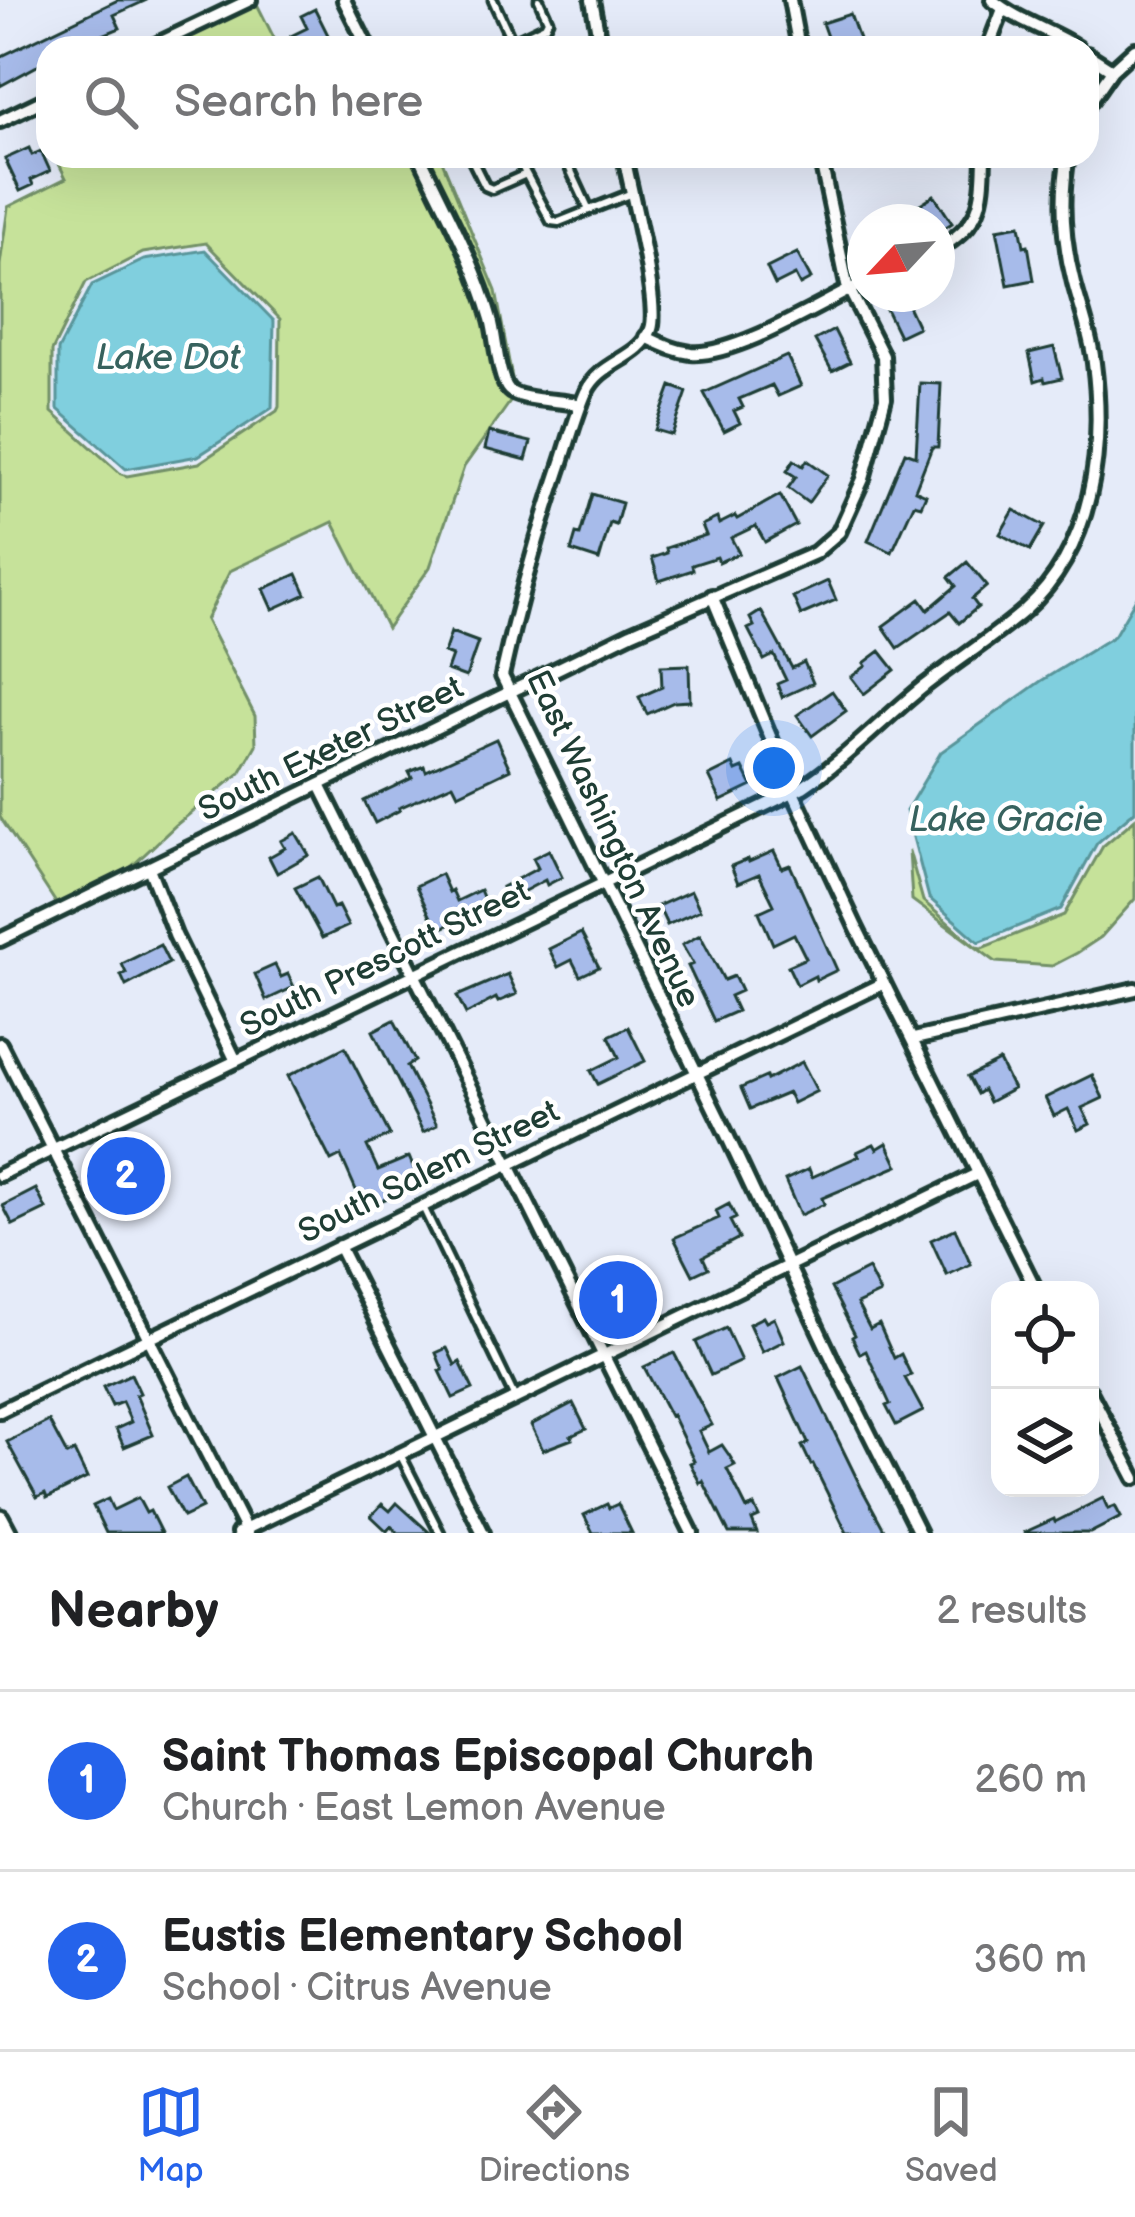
<!DOCTYPE html>
<meta charset="utf-8">
<style>
:root{--surface:#fff;--page:#f2f2f2;--text:#202124;--muted:#757577;--line:#e0e0e0;--accent:#2563eb}
body{margin:0;font-family:"Balsamiq Sans",sans-serif;background:var(--page);color:var(--text)}
.controls{position:absolute;right:36px;bottom:36px;display:grid;overflow:hidden;border-radius:24px;box-shadow:0 12px 48px #0002}
.controls button{width:108px;height:108px;display:grid;place-items:center;padding:0;border:0;border-bottom:3px solid var(--line);background:var(--surface);color:var(--text);font:60px sans-serif}
.compass{position:absolute;left:847px;top:204px;width:108px;height:108px;border-radius:50%;background:var(--surface);box-shadow:0 12px 48px #0002;rotate:244deg}
.you{position:absolute;left:774px;top:768px;width:42px;height:42px;margin:-30px;border:9px solid #fff;border-radius:50%;background:#1a73e8;box-shadow:0 0 0 18px #1a73e833}
.badge{display:grid;place-items:center;width:78px;height:78px;border-radius:50%;background:var(--accent);color:#fff;font-size:39px;font-weight:700}
.pin{position:absolute;translate:-50% -50%;border:6px solid #fff;box-shadow:0 3px 12px #0006}
.list{margin:0;padding:0;list-style:none}
h2{display:flex;justify-content:space-between;align-items:center;height:156px;margin:0;padding:0 48px;font-size:51px}
h2 small{font-size:39px;font-weight:400;color:var(--muted)}
.list li{display:grid;grid-template-columns:78px 1fr auto;gap:36px;align-items:center;box-sizing:border-box;height:180px;padding:0 48px;border-top:3px solid var(--line)}
.list b{display:block;font-size:45px;white-space:nowrap}
.list p{margin:0;font-size:39px;white-space:nowrap;color:var(--muted)}
.list em{font-size:39px;font-style:normal;color:var(--muted)}
.icon{flex:none;width:66px;height:66px;fill:none;stroke:currentColor;stroke-width:2;stroke-linecap:round;stroke-linejoin:round}
.map{position:relative;flex:none;width:1135px;height:1533px;overflow:hidden}
.search{position:absolute;background:var(--surface);box-shadow:0 12px 48px #0002;left:36px;right:36px;top:36px;height:132px;display:flex;align-items:center;gap:30px;box-sizing:border-box;padding:0 42px;border-radius:36px;color:var(--muted);font-size:45px}
.sheet{height:516px;background:var(--surface)}
nav{display:flex;justify-content:space-around;align-items:center;box-sizing:border-box;height:168px;border-top:3px solid var(--line);background:var(--surface);font-size:33px;color:var(--muted)}
nav a{display:grid;justify-items:center;gap:6px}
nav .on{color:var(--accent)}
.map>svg:first-child{display:block}
</style>
<div class="map">
<svg width="1135" height="1533" viewBox="0 0 1135 1533">
<rect width="100%" height="100%" fill="#e5ebf9"/>
<filter id="ink" filterUnits="userSpaceOnUse"><feTurbulence type="fractalNoise" baseFrequency=".00833" numOctaves="2"/><feDisplacementMap in="SourceGraphic" scale="24" xChannelSelector="R" yChannelSelector="G"/><feConvolveMatrix kernelMatrix="1 2 1 2 8 2 1 2 1" color-interpolation-filters="sRGB"/></filter>
<g filter="url(#ink)">
<path fill="#c6e29a" stroke="#729067" stroke-width="3" fill-rule="evenodd" d="M 241,0 L 255,0 L 279,48 L 139,48 Z
M 55,156 L 440,156 L 496,291 L 515,395 L 464,467 L 430,567 L 387,628 L 333,522 L 230,571 L 206,620 L 255,716 L 256,745 L 240,773 L 176,825 L 131,867 L 58,906 L 0,817 L 0,265 L 8,207 L 66,178 ZM 206,243 L 280,319 L 279,407 L 277,411 L 199,463 L 127,476 L 121,474 L 52,412 L 52,351 L 86,282 L 143,253 Z
M 1135,819 L 1135,899 L 1101,937 L 1077,953 L 1052,966 L 996,962 L 912,900 L 909,851 L 923,901 L 976,947 L 982,948 L 1064,915 L 1103,846 Z"/>
<path fill="#80cfde" stroke="#59959a" stroke-width="3" d="M 205,250 L 274,321 L 272,408 L 198,456 L 126,469 L 58,409 L 58,350 L 92,285 L 144,260 Z
M 1135,600 L 1135,811 L 1097,843 L 1061,909 L 979,942 L 929,898 L 906,811 L 941,752 L 1041,681 L 1114,636 Z"/>
<path fill="#a7bbea" stroke="#1f3d34" stroke-width="3" d="M 118,0 L 147,0 L 114,15 L 120,28 L 72,48 L 48,48 L 48,60 L 0,86 L 0,57 Z
M 315,9 L 330,39 L 312,48 L 297,48 L 291,36 L 307,28 L 301,16 Z
M 850,14 L 859,39 L 831,48 L 822,23 Z
M 29,148 L 32,155 L 41,151 L 50,171 L 31,180 L 33,185 L 20,191 L 5,159 Z
M 934,195 L 952,223 L 937,233 L 937,222 L 919,222 L 911,210 Z
M 1020,225 L 1024,246 L 1028,245 L 1034,280 L 1008,285 L 997,229 Z
M 797,253 L 811,279 L 800,285 L 795,275 L 775,285 L 767,268 Z
M 903,295 L 918,327 L 899,336 L 883,303 Z
M 834,330 L 850,362 L 832,371 L 815,340 Z
M 1054,347 L 1062,378 L 1045,382 L 1044,378 L 1035,381 L 1029,353 Z
M 787,356 L 801,386 L 778,396 L 772,385 L 739,399 L 743,407 L 734,411 L 740,423 L 724,431 L 704,393 Z
M 920,383 L 941,384 L 938,447 L 932,447 L 915,490 L 926,495 L 921,506 L 914,504 L 892,552 L 868,541 L 905,452 L 916,456 Z
M 671,386 L 687,392 L 672,435 L 655,430 Z
M 489,432 L 531,442 L 526,460 L 485,449 Z
M 794,460 L 803,466 L 807,460 L 828,475 L 808,503 L 788,488 L 796,477 L 787,471 Z
M 592,494 L 622,503 L 616,525 L 610,523 L 599,560 L 571,551 L 576,534 L 580,535 Z
M 780,495 L 796,525 L 765,542 L 756,526 L 731,538 L 739,553 L 719,562 L 717,557 L 692,565 L 693,570 L 659,581 L 652,558 L 667,553 L 666,548 L 706,535 L 702,525 L 717,518 L 719,524 L 735,516 L 737,519 Z
M 1014,510 L 1044,526 L 1030,550 L 1000,534 Z
M 967,562 L 987,586 L 972,599 L 978,607 L 959,623 L 950,612 L 898,648 L 883,626 L 920,599 L 928,610 L 956,586 L 949,577 Z
M 297,574 L 306,594 L 273,609 L 264,589 Z
M 828,581 L 836,600 L 801,615 L 793,597 Z
M 761,611 L 792,668 L 804,662 L 813,683 L 782,697 L 777,684 L 786,680 L 774,655 L 764,660 L 748,629 L 754,626 L 750,618 Z
M 451,632 L 478,642 L 466,677 L 447,670 L 452,656 L 444,653 Z
M 880,651 L 895,670 L 864,694 L 851,677 L 866,666 L 864,663 Z
M 689,665 L 690,701 L 674,702 L 647,714 L 639,697 L 662,687 L 661,666 Z
M 832,691 L 846,711 L 812,736 L 797,715 Z
M 496,739 L 510,769 L 458,794 L 453,784 L 399,808 L 400,810 L 375,823 L 364,801 L 412,778 L 409,772 L 424,766 L 426,771 Z
M 733,764 L 736,771 L 743,768 L 752,786 L 721,801 L 709,776 Z
M 296,833 L 309,855 L 277,873 L 269,857 L 285,848 L 281,841 Z
M 549,850 L 562,877 L 547,885 L 545,880 L 509,899 L 502,887 L 538,868 L 533,858 Z
M 774,851 L 782,868 L 790,865 L 837,970 L 816,980 L 815,976 L 797,985 L 788,966 L 806,958 L 794,934 L 773,944 L 759,912 L 774,905 L 759,874 L 738,883 L 731,866 L 748,859 L 749,862 Z
M 441,874 L 449,892 L 452,890 L 457,901 L 480,890 L 489,911 L 473,918 L 472,915 L 437,930 L 416,886 Z
M 318,877 L 333,908 L 338,906 L 348,926 L 322,938 L 295,888 Z
M 691,891 L 700,910 L 667,925 L 658,906 Z
M 581,933 L 599,967 L 580,976 L 572,960 L 558,967 L 549,949 Z
M 700,935 L 724,980 L 734,976 L 741,991 L 730,996 L 737,1011 L 714,1021 L 688,966 L 693,964 L 682,945 Z
M 160,945 L 169,963 L 126,986 L 121,975 L 126,973 L 122,964 Z
M 275,965 L 281,977 L 288,974 L 294,987 L 266,1000 L 255,974 Z
M 508,974 L 517,994 L 498,1002 L 496,998 L 466,1014 L 457,996 Z
M 394,1020 L 415,1061 L 407,1066 L 437,1125 L 423,1132 L 373,1031 Z
M 628,1027 L 645,1061 L 598,1084 L 591,1071 L 619,1057 L 609,1036 Z
M 345,1047 L 390,1135 L 367,1146 L 378,1170 L 409,1157 L 418,1178 L 388,1192 L 390,1197 L 364,1208 L 341,1156 L 331,1161 L 288,1076 Z
M 999,1061 L 1013,1089 L 989,1102 L 983,1090 L 977,1094 L 968,1077 Z
M 802,1062 L 817,1091 L 793,1103 L 788,1093 L 750,1109 L 741,1088 L 766,1077 L 767,1080 Z
M 1092,1075 L 1103,1098 L 1082,1108 L 1090,1124 L 1078,1130 L 1068,1109 L 1054,1116 L 1045,1098 Z
M 887,1143 L 898,1166 L 822,1198 L 824,1204 L 800,1215 L 785,1180 L 809,1169 L 812,1177 L 859,1156 L 857,1152 L 874,1144 L 877,1149 Z
M 36,1189 L 46,1209 L 13,1225 L 3,1206 Z
M 729,1204 L 736,1218 L 730,1221 L 739,1238 L 703,1257 L 708,1268 L 693,1275 L 674,1238 L 719,1218 L 716,1211 Z
M 955,1229 L 971,1264 L 947,1275 L 931,1240 Z
M 868,1269 L 880,1293 L 857,1304 L 870,1329 L 879,1324 L 894,1358 L 901,1354 L 911,1375 L 905,1378 L 923,1411 L 896,1425 L 886,1406 L 890,1404 L 869,1358 L 866,1351 L 860,1354 L 852,1337 L 855,1335 L 831,1288 Z
M 763,1317 L 766,1322 L 774,1318 L 784,1341 L 762,1352 L 749,1324 Z
M 726,1328 L 741,1361 L 711,1375 L 696,1342 Z
M 447,1348 L 455,1365 L 460,1362 L 473,1389 L 453,1398 L 440,1371 L 443,1370 L 436,1353 Z
M 674,1353 L 712,1425 L 699,1431 L 709,1452 L 722,1445 L 729,1455 L 735,1465 L 727,1469 L 747,1509 L 754,1506 L 759,1517 L 752,1520 L 757,1533 L 729,1533 L 703,1481 L 700,1483 L 690,1463 L 694,1461 L 672,1415 L 670,1416 L 644,1367 Z
M 802,1366 L 861,1487 L 886,1533 L 847,1533 L 813,1464 L 811,1465 L 802,1446 L 808,1443 L 778,1378 Z
M 131,1374 L 140,1393 L 136,1395 L 153,1435 L 124,1447 L 116,1429 L 131,1422 L 122,1402 L 112,1406 L 103,1387 Z
M 573,1403 L 586,1429 L 571,1436 L 572,1439 L 543,1450 L 531,1425 Z
M 49,1421 L 67,1455 L 74,1451 L 87,1478 L 47,1498 L 45,1493 L 37,1497 L 7,1442 Z
M 186,1477 L 202,1508 L 183,1517 L 167,1487 Z
M 138,1498 L 146,1513 L 150,1511 L 161,1533 L 106,1533 L 93,1506 L 108,1499 L 113,1510 Z
M 1103,1498 L 1108,1509 L 1115,1506 L 1121,1517 L 1090,1533 L 1023,1533 L 1054,1519 L 1055,1522 Z
M 397,1503 L 430,1533 L 398,1533 L 391,1526 L 387,1531 L 371,1516 L 382,1504 L 390,1511 Z
M 607,1504 L 609,1508 L 618,1504 L 632,1533 L 593,1533 L 584,1515 Z"/>
<g fill="none" stroke-linecap="round" stroke-linejoin="round">
<g stroke="#1f3d34" stroke-width="15">
<path id="lane" d="M 493,0 L 515,48
M 499,48 L 545,26 L 548,20 L 539,0
M 470,156 L 485,186 L 492,189 L 526,174 L 551,221 L 559,222 L 632,193
M 517,156 L 526,174
M 564,156 L 589,210
M 423,1207 L 515,1398
M 400,1454 L 440,1533"/>
</g>
<g stroke="#1f3d34" stroke-width="20">
<path id="street" d="M 344,0 L 368,48
M 592,0 L 601,48
M 790,0 L 799,48
M 992,0 C 1019,22 1051,30 1078,48
M 149,48 L 250,0
M 988,48 L 1003,9
M 1087,54 L 1112,70
M 1087,106 L 1112,70 L 1135,49
M 0,121 L 48,98
M 420,156 C 445,209 475,262 491,319 C 496,336 498,379 509,390 C 519,401 564,400 581,405
M 624,156 C 630,188 660,304 651,329 C 640,360 601,360 586,392 C 575,417 568,445 559,471 C 536,539 517,607 502,676 L 727,1135 L 834,1363 L 919,1533
M 937,250 C 981,224 983,204 984,156
M 646,337 C 661,344 674,351 691,353 C 735,357 823,302 865,282
M 712,596 L 793,792 L 856,927 L 1036,1290
M 320,785 L 692,1533
M 149,868 L 175,935 L 236,1061
M 0,940 L 631,633 L 815,553 L 839,532 L 863,479 L 885,398 L 883,356 L 847,285 L 820,156
M 914,1039 L 1135,989
M 0,1044 L 247,1533
M 0,1175 L 803,787 C 847,758 882,720 923,687 C 956,661 993,638 1025,610 C 1093,549 1105,449 1094,363 C 1091,335 1081,310 1074,283 C 1063,241 1060,198 1068,156
M 339,1246 L 483,1533
M 1090,1392 L 1135,1478
M 0,1411 L 884,983
M 238,1533 L 977,1174"/>
</g>
<g stroke="#1f3d34" stroke-width="24">
<path id="secondary" d="M 0,1518 L 8,1533"/>
</g>
<use href="#lane" stroke="#fff" stroke-width="6"/>
<use href="#street" stroke="#fff" stroke-width="10"/>
<use href="#secondary" stroke="#fff" stroke-width="15"/>
</g>
</g>
<g text-anchor="middle" dominant-baseline="central" stroke-width="9" stroke-linejoin="round" paint-order="stroke">
<g font-size="33" fill="#1f3d34" stroke="#fff">
<text transform="translate(331 749) rotate(-26)">South Exeter Street</text>
<text transform="translate(613 839) rotate(65)">East Washington Avenue</text>
<text transform="translate(385 959) rotate(-26)">South Prescott Street</text>
<text transform="translate(429 1172) rotate(-26)">South Salem Street</text>
</g>
<g font-size="36" font-style="italic" fill="#37625e" stroke="#fff">
<text x="168" y="358">Lake Dot</text>
<text x="1006" y="820">Lake Gracie</text>
</g>
</g>
</svg>
<div class="controls">
<button><svg class="icon" aria-label="locate" viewBox="0 0 24 24"><circle cx="12" cy="12" r="6"/><path d="M12 2v4M12 18v4M2 12h4M18 12h4"/></svg></button>
<button><svg class="icon" aria-label="layers" viewBox="0 0 24 24"><path d="M12 4l9 5-9 5-9-5zM3 14l9 5 9-5"/></svg></button>
</div>
<svg class="compass" viewBox="-18 -18 36 36"><path d="M0-13l5 13h-10z" fill="#e53935"/><path d="M0 13l5-13h-10z" fill="#757577"/></svg>
<div class="you"></div>
<div class="pin badge" style="left:618px;top:1300px">1</div>
<div class="pin badge" style="left:126px;top:1176px">2</div>
<div class="search"><svg class="icon" aria-label="search" viewBox="0 0 24 24"><circle cx="10" cy="10" r="6"/><path d="M15 15l6 6"/></svg>Search here</div>
</div>
<section class="sheet">
<h2>Nearby<small>2 results</small></h2>
<ul class="list">
<li><span class="badge">1</span><div><b>Saint Thomas Episcopal Church</b><p>Church · East Lemon Avenue</p></div><em>260 m</em></li>
<li><span class="badge">2</span><div><b>Eustis Elementary School</b><p>School · Citrus Avenue</p></div><em>360 m</em></li>
</ul>
</section>
<nav>
<a class="on"><svg class="icon" aria-label="map" viewBox="0 0 24 24"><path d="M3 6l6-2 6 2 6-2v14l-6 2-6-2-6 2zM9 4v14M15 6v14"/></svg>Map</a>
<a><svg class="icon" aria-label="directions" viewBox="0 0 24 24"><path d="M12 3l9 9-9 9-9-9zM9 14v-3h6M13 9l2 2-2 2"/></svg>Directions</a>
<a><svg class="icon" aria-label="saved" viewBox="0 0 24 24"><path d="M7 4h10v16l-5-4-5 4z"/></svg>Saved</a>
</nav>
